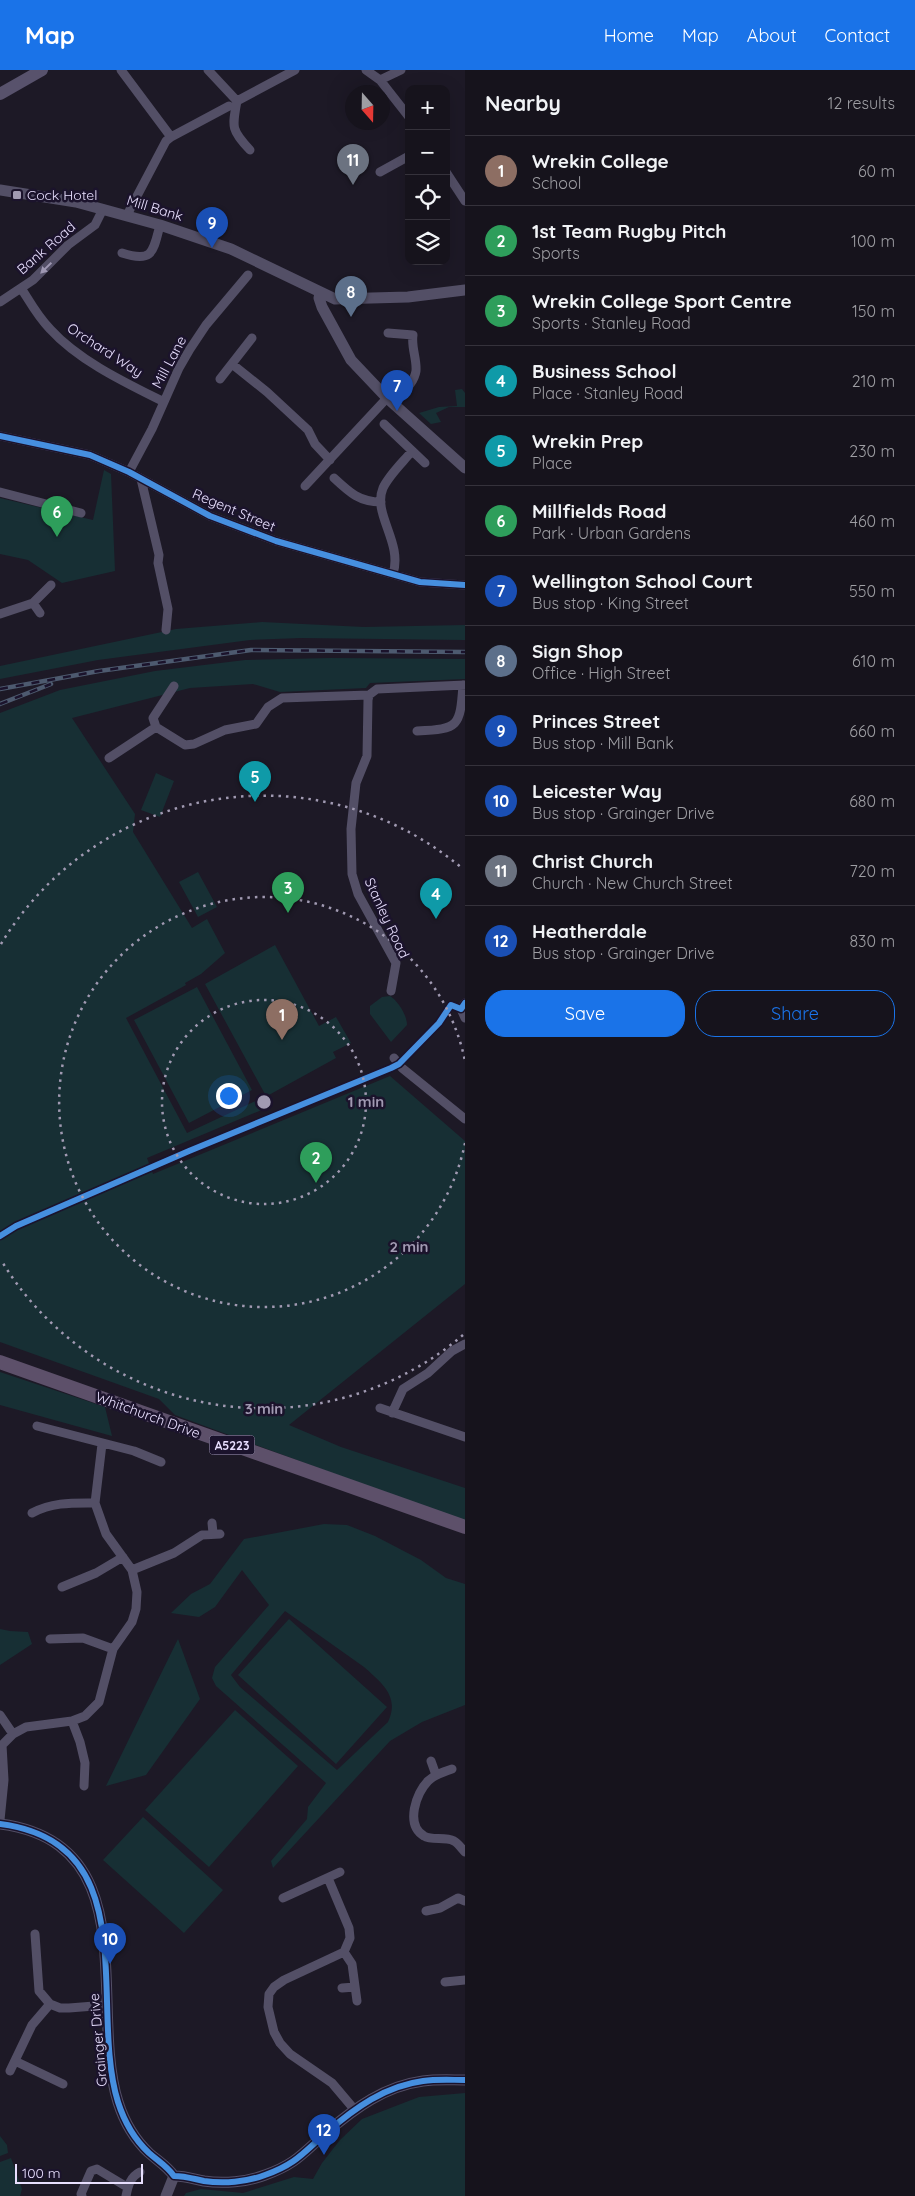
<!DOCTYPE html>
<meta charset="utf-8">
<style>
:root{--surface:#16131c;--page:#1f1c25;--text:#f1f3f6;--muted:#9e9ea3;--line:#35323b;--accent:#1a73e8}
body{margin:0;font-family:Quicksand,sans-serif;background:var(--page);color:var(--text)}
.controls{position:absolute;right:15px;top:15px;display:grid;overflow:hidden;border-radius:10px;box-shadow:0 5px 20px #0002}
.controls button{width:45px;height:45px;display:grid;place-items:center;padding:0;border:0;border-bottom:1px solid var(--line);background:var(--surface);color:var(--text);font:25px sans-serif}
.compass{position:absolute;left:345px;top:15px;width:45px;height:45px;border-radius:50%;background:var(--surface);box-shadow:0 5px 20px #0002;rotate:160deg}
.scale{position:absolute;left:15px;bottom:12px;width:128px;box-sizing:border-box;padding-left:5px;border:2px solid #e8dffe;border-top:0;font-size:14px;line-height:18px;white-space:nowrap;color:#e8dffe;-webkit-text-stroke:4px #1b132c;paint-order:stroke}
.you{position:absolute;left:228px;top:1025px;width:18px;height:18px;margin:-12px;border:4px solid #fff;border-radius:50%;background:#1a73e8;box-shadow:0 0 0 8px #1a73e833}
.badge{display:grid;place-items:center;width:32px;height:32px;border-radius:50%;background:var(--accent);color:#fff;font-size:16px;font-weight:700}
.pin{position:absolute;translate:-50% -41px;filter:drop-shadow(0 1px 2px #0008)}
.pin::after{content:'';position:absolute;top:26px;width:18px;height:15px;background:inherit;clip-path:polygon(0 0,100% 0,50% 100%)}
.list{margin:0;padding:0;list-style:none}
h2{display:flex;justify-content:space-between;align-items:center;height:65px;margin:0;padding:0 20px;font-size:21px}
h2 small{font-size:16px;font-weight:400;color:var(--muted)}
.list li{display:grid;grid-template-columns:32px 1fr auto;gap:15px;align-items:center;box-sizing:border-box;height:70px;padding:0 20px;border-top:1px solid var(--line)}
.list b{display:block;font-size:19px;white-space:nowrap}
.list p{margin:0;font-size:16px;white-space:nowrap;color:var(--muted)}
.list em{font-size:16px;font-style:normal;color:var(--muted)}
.actions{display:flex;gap:10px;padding:15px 20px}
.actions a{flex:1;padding:11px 0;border:1px solid var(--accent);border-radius:20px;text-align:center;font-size:18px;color:var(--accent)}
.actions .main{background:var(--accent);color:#fff}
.icon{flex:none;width:28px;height:28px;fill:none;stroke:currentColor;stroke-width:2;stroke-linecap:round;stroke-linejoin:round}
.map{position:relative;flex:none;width:465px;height:2126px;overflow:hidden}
header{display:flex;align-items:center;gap:30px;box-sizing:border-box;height:70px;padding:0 25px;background:var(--accent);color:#fff}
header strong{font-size:24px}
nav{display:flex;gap:28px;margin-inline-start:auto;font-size:18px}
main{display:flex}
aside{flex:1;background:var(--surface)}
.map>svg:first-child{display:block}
</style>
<header>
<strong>Map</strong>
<nav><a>Home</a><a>Map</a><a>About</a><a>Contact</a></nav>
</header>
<main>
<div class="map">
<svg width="465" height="2126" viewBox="0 0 465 2126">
<rect width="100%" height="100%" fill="#1d1926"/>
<path fill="#172f34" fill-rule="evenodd" d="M 462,319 L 465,323 L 465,337 L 449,337 L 436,343 L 441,352 L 431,354 L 419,343 L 439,337 L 457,336 L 455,320 Z
M 104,400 L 111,404 L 115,501 L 62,513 L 28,490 L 0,484 L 0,428 L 93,450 Z
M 262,552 L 364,557 L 465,555 L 465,570 L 301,568 L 250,570 L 98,590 L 0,609 L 0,596 L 176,559 Z
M 331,588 L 465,589 L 465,609 L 370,613 L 366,618 L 280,622 L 253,614 L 190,618 L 72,648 L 135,744 L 133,762 L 192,858 L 207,849 L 225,883 L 201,904 L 185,913 L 186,915 L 126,948 L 187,1063 L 266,1026 L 205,914 L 275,875 L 319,956 L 336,947 L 351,973 L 333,982 L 336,988 L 267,1026 L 271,1036 L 147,1088 L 153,1104 L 390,1006 L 465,1071 L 465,1214 L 289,1355 L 341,1377 L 465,1418 L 465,1452 L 175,1345 L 159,1329 L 0,1272 L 0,643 L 60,620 L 155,601 L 245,590 Z
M 156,703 L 174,711 L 160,747 L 141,740 Z
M 198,802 L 217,837 L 198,847 L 179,812 Z
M 197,917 L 252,1020 L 189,1053 L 134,950 Z
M 390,926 C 398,931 407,945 407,955 L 391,972 L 370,944 L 370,936 L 382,927 Z
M 0,1302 L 105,1337 L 112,1366 L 0,1335 Z
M 324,1454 L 347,1455 L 375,1466 L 421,1490 L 446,1508 L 465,1514 L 465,1635 L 422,1652 L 390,1671 L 273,1798 L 271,1791 L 307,1749 L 308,1737 L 326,1713 L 216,1616 L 212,1608 L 215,1597 L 269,1535 L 242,1500 L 215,1537 L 199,1547 L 171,1543 L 191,1524 L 210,1514 L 244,1469 ZM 285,1541 L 364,1597 C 382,1613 400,1627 388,1652 L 337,1700 L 240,1617 L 231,1605 Z
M 289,1549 L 387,1637 L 336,1694 L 238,1605 Z
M 0,1559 L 10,1561 L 28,1562 L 32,1574 L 0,1595 Z
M 178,1569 L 200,1629 L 146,1705 L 106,1716 Z
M 235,1640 L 298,1696 L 209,1797 L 145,1740 Z
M 143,1747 L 223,1820 L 184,1863 L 103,1790 Z
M 465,2023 L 465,2126 L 184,2126 L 186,2123 L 201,2119 L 243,2123 L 294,2107 L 313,2109 L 322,2093 L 340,2070 L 362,2049 L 419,2027 Z
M 0,2066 L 7,2075 L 8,2083 L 0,2086 Z
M 11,2088 L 22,2119 L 20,2126 L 0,2126 L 0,2092 Z"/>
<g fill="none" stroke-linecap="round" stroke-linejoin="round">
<path stroke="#534f66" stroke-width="9" d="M 121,0 L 171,67 L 166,71 L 127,145
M 208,0 L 237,31
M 366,0 L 380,10 L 409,47
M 380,10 L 401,0
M 171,67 L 229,36
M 250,80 C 231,60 232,57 237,31 L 295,0
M 380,102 L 409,86
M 446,102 L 465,131
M 122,183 C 153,193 153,182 160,155
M 21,218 C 30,232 38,247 50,259 C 79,291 126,313 164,332
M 0,232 L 33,210 L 68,175 L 95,155 L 103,139
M 388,263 L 413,265 C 411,277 417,289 416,301 C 414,314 401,324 393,334
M 232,294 L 267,322 L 308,360 L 315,374 L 330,390
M 220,309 L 252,268
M 384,354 L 425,393
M 0,366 L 90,385 L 129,402 L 210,446 L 276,471 L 420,512 L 465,515
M 129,402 L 152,359 L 179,298 L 190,279 L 206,255 L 248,205
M 334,408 C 349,422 359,432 381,432
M 141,409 L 159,485 L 158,493 L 168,539 L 166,560
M 305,416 L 387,328
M 0,422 L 81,443
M 393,504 C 403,472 372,444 383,418 C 389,405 403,392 412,381
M 33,533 L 40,543
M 0,544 L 33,533 L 51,515
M 174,616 L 153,648 L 156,657 L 185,675 L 194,674 L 225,660 L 256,654 L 268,637 L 282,628 L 369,625
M 417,661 C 459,659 460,657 463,615
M 109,688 L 156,657
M 391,921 L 396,893 L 358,824 L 352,804 L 351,759 L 356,713 L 367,686 L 368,630 L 369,625 L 377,619 L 465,615
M 465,933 L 461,939 L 465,948
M 394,988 L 402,998 L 465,1049
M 380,1338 L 465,1367
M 392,1343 L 403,1319 L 428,1303 L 452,1281 L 465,1274
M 37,1356 L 134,1381 L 161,1392
M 32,1443 C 53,1432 72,1433 95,1433
M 212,1453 L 213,1463
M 132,1500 L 174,1483 L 202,1465 L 220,1464
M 62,1517 L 96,1503 L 123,1487
M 50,1569 L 83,1568 L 113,1579
M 0,1645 L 13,1664
M 72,1651 L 80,1672 L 85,1693 L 84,1716
M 431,1691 L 436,1705
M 452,1699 C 443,1702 434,1705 428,1711 C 416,1723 405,1755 424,1766 C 432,1771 445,1766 454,1771 C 458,1773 462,1779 465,1782
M 0,1750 L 4,1710 L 2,1675 L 13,1664 L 26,1657 L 72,1651 L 85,1646 L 99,1632 L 113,1579 L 132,1552 L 136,1539 L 137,1522 L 132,1500 L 106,1464 L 95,1433 L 102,1374
M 328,1808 L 349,1858 L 350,1868 L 344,1882 L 284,1910 L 274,1917 L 269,1924 L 268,1937 L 274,1962 L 280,1973 L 290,1984 L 332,2013 L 354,2039
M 283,1828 L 340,1802
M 426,1841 L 440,1838 L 458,1828 L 465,1831
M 35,1864 L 39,1921 L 50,1934 L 60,1938 L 69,1938 L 107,1935
M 344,1882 L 352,1894 L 357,1931
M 445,1912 L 465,1910
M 342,1918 L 355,1917
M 15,1991 L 63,2014
M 10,2001 L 32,1955 L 50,1934
M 82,2126 L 81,2124 L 91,2101 L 97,2099 L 127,2117
M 126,2126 C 128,2116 130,2107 140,2102"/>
<path stroke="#534f66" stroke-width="11" d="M 0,120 L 76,132 L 160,155 L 231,179 L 335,229 L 408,227 L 465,220
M 320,223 L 319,228 L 322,237 L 351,290 L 387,328 L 465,398
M 0,1754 C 147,1773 88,1936 118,2032 C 124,2051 134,2069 149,2083 C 158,2091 167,2096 174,2106 C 185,2106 194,2109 204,2111 C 223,2114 247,2112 265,2105 C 296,2094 303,2083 327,2062 C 355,2038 385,2016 423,2011 C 437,2009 451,2010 465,2010
M 166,2126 L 174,2106"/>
<path stroke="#58526c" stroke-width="12" d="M 0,24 L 42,0"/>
<path stroke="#5d506a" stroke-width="14" d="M 0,1292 L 465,1457"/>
<g stroke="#4d5a6f" stroke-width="4.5">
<path id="rail" d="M 0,619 L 99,601 L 251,580 L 465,582
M 0,634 L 51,614"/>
</g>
<use href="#rail" stroke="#1b132c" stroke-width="2.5" stroke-dasharray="8" stroke-linecap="butt"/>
<g stroke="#1b132c" stroke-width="9">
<path id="cycleway" d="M 0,366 L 90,385 L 129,402 L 210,446 L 276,471 L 420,512 L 465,515
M 0,1166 L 16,1156 L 189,1081 L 391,998 L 399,994 L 439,953 L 451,935 L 461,939 L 465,933
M 0,1754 C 147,1773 88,1936 118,2032 C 124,2051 134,2069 149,2083 C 158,2091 167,2096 174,2106 C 185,2106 194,2109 204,2111 C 223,2114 247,2112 265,2105 C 296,2094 303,2083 327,2062 C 355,2038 385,2016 423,2011 C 437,2009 451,2010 465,2010"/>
</g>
<use href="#cycleway" stroke="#468fdf" stroke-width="6"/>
</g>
<defs><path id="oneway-solid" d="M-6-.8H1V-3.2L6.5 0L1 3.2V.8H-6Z" transform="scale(1.25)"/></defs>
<use fill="#9e97b2" href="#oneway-solid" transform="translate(46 198) rotate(136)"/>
<g fill="none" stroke="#a19ab2" stroke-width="2.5" stroke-dasharray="2.5 5">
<circle cx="264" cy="1032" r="102"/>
<path d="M465 1073A205 205 0 1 1 465 991"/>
<path d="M463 1265A307 307 0 0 1 1 1190M1 874A307 307 0 0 1 463 799"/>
</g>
<rect fill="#a19ab2" stroke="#1b132c" stroke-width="2" x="12" y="120" width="10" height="10" rx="2.5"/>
<g text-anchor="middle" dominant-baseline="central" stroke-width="5" stroke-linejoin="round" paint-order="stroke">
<rect fill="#1b132c" stroke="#aaa2bf" stroke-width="1" x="209.5" y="1365.5" width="45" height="19" rx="4"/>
<g font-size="12" font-weight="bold" fill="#e8dffe">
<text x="232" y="1375">A5223</text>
</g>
<g font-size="14" fill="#e8dffe" stroke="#1b132c" text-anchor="start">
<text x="27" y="125">Cock Hotel</text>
</g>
<g font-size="14" fill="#e8dffe" stroke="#1b132c">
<text transform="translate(155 138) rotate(17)">Mill Bank</text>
<text transform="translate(46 178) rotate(-41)">Bank Road</text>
<text transform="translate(105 280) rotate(33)">Orchard Way</text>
<text transform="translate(169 292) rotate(-62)">Mill Lane</text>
<text transform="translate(234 440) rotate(23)">Regent Street</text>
<text transform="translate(387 848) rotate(65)">Stanley Road</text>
<text transform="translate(148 1345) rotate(20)">Whitchurch Drive</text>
<text transform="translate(98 1970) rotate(-95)">Grainger Drive</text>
</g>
</g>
<circle cx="264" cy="1032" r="8" fill="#a19ab2" stroke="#1b132c" stroke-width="2.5"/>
<g font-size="15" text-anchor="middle" font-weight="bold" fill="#a19ab2" stroke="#1b132c" stroke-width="5" stroke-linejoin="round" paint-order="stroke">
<text x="366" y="1037">1 min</text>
<text x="409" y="1182">2 min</text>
<text x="264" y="1344">3 min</text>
</g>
</svg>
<div class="controls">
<button>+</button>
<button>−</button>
<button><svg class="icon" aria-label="locate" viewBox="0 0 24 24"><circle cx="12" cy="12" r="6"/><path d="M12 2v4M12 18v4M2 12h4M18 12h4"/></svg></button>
<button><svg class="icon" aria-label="layers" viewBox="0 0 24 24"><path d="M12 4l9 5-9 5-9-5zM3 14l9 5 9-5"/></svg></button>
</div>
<svg class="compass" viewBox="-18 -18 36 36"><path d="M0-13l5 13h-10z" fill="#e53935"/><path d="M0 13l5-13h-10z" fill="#9e9ea3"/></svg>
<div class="scale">100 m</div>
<div class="you"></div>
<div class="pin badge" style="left:282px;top:970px;background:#8d6e63">1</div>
<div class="pin badge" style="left:316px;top:1113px;background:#2e9e5b">2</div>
<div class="pin badge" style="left:288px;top:843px;background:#2e9e5b">3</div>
<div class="pin badge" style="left:436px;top:849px;background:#0f9aa8">4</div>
<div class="pin badge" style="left:255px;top:732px;background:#0f9aa8">5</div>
<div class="pin badge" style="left:57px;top:467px;background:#2e9e5b">6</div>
<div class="pin badge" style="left:397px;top:341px;background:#1a4fb4">7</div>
<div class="pin badge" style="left:351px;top:247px;background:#5c6f8a">8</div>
<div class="pin badge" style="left:212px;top:178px;background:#1a4fb4">9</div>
<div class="pin badge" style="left:110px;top:1894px;background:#1a4fb4">10</div>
<div class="pin badge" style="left:353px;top:115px;background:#6b7280">11</div>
<div class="pin badge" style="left:324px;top:2085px;background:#1a4fb4">12</div>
</div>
<aside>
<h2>Nearby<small>12 results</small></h2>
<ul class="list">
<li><span class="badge" style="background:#8d6e63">1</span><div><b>Wrekin College</b><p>School</p></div><em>60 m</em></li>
<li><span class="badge" style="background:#2e9e5b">2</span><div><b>1st Team Rugby Pitch</b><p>Sports</p></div><em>100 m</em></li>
<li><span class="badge" style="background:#2e9e5b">3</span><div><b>Wrekin College Sport Centre</b><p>Sports · Stanley Road</p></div><em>150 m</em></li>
<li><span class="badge" style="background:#0f9aa8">4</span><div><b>Business School</b><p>Place · Stanley Road</p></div><em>210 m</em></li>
<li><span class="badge" style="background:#0f9aa8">5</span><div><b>Wrekin Prep</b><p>Place</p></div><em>230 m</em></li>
<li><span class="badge" style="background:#2e9e5b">6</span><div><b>Millfields Road</b><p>Park · Urban Gardens</p></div><em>460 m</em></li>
<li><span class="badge" style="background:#1a4fb4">7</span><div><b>Wellington School Court</b><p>Bus stop · King Street</p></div><em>550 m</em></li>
<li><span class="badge" style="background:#5c6f8a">8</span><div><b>Sign Shop</b><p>Office · High Street</p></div><em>610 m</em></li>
<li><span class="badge" style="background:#1a4fb4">9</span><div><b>Princes Street</b><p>Bus stop · Mill Bank</p></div><em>660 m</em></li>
<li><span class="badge" style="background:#1a4fb4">10</span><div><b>Leicester Way</b><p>Bus stop · Grainger Drive</p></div><em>680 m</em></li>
<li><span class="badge" style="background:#6b7280">11</span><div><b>Christ Church</b><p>Church · New Church Street</p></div><em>720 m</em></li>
<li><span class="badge" style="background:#1a4fb4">12</span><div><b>Heatherdale</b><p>Bus stop · Grainger Drive</p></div><em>830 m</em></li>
</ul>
<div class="actions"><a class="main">Save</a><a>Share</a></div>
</aside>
</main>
